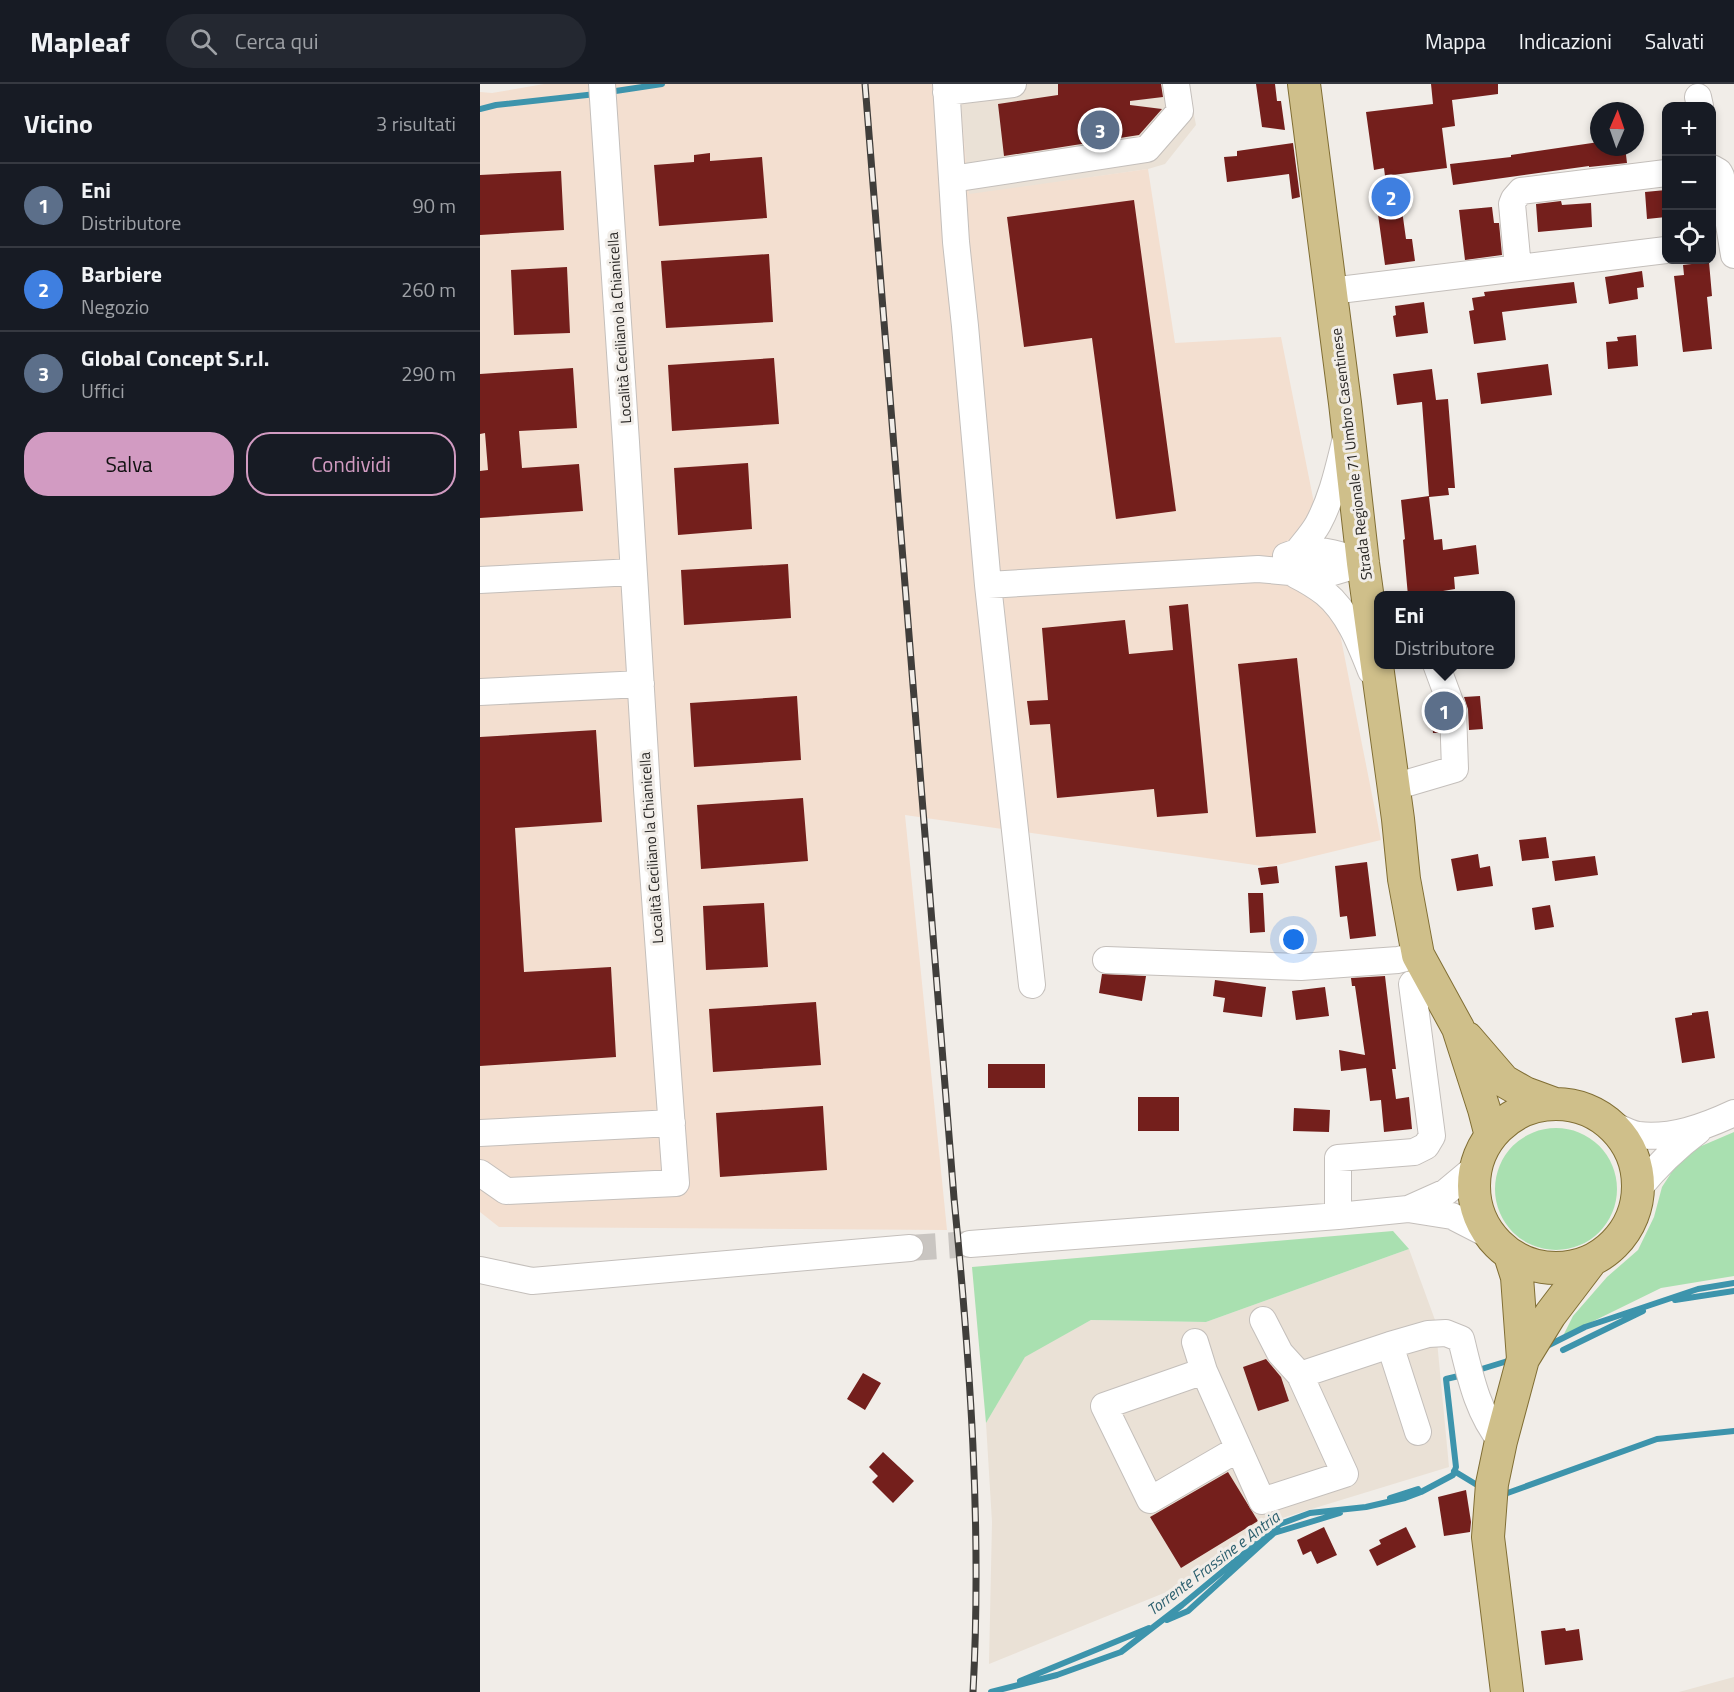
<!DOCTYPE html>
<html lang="it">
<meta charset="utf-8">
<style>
:root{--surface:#171b24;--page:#242831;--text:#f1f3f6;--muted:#9ea1a6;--line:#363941;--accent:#d29bc2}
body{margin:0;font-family:"Titillium Web",sans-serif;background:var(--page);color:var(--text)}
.controls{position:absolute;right:18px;top:18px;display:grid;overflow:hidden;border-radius:12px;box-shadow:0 3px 9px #0003}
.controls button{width:54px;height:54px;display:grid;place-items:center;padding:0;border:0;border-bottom:2px solid var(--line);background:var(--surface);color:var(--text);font:30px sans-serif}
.compass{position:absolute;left:1110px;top:18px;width:54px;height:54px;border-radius:50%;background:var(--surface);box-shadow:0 3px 9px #0003;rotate:2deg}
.you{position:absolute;left:814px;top:856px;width:21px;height:21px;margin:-15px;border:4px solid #fff;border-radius:50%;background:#1a73e8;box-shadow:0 0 0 9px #1a73e833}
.badge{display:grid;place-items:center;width:39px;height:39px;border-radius:50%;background:var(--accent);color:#fff;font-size:20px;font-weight:700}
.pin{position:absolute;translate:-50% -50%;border:3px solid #fff;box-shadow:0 2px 6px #0006}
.popup{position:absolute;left:894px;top:507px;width:141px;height:78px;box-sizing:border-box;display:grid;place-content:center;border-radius:12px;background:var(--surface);filter:drop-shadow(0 2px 4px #0005);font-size:20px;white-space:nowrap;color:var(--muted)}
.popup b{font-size:22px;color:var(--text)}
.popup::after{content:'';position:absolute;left:50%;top:100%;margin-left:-12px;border:12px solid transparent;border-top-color:var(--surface)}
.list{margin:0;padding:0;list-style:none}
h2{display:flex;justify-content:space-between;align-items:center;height:78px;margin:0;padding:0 24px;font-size:26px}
h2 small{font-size:20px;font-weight:400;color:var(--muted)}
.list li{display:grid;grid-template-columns:39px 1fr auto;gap:18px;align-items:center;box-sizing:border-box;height:84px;padding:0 24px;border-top:2px solid var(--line)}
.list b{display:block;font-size:22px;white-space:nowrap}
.list p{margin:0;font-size:20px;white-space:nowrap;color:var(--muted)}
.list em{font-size:20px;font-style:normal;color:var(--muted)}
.actions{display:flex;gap:12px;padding:18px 24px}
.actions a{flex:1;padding:14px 0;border:2px solid var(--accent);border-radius:24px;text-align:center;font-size:21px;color:var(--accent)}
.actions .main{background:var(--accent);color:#111}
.icon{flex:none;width:33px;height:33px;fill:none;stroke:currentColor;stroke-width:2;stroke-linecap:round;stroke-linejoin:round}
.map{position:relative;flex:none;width:1254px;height:1608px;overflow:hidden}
header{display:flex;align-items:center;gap:36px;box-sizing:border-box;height:84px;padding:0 30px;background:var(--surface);border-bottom:2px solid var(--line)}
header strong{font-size:28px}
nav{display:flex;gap:33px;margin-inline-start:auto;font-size:21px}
.search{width:420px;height:54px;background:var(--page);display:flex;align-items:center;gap:15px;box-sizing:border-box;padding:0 21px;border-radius:33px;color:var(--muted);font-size:22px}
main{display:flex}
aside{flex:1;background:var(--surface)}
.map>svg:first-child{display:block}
</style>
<header>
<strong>Mapleaf</strong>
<div class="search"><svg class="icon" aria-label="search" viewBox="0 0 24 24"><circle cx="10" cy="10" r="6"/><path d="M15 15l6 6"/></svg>Cerca qui</div>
<nav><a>Mappa</a><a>Indicazioni</a><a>Salvati</a></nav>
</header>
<main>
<aside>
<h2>Vicino<small>3 risultati</small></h2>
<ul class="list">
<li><span class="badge" style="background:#5c6f8a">1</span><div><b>Eni</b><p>Distributore</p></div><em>90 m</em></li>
<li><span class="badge" style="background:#3f7fe0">2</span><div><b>Barbiere</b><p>Negozio</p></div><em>260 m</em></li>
<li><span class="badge" style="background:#5c6f8a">3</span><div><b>Global Concept S.r.l.</b><p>Uffici</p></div><em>290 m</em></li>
</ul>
<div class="actions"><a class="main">Salva</a><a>Condividi</a></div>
</aside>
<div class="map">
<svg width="1254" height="1608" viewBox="0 0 1254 1608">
<rect width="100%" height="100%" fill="#f1ede8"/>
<path fill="#eae1d6" d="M 479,0 L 708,0 L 716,41 L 685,80 L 668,85 L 489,111 Z
M 929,1165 L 955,1236 L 969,1383 L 789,1438 L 689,1507 L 509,1580 L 512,1438 L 506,1339 L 545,1272 L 611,1236 L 726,1238 Z
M 1254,1593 L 1254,1608 L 1199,1608 Z"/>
<path fill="#f3dfd0" d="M 64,0 L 479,0 L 489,110 L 668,85 L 695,259 L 801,253 L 901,756 L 789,783 L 425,731 L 467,1146 L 19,1143 L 0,1128 L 0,8 L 12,9 Z"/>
<path fill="#a9e0b0" d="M1015 1105a61 61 0 1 1 122 0a61 61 0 1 1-122 0Z
M 1254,1048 L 1254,1192 L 1181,1204 L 1083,1252 L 1093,1232 L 1127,1193 L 1158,1166 L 1174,1133 L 1182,1103 L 1197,1080 L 1219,1063 Z
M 913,1147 L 929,1165 L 726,1238 L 611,1236 L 545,1273 L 506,1339 L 492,1183 Z"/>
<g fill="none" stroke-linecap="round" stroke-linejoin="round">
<path stroke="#3d94ac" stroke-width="6" d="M 129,8 L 182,0
M 0,25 L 16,21 L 116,10
M 1195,1216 L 1254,1207
M 1063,1264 L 1105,1243 L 1218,1205 L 1254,1199
M 1083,1266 L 1163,1227
M 995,1287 L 1031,1276
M 974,1387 L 1002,1404
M 1022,1411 L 1177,1355 L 1254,1347
M 910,1414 L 938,1405
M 687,1536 L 708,1527 L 794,1449 L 860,1429
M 540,1597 L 669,1544
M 511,1608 L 577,1591 L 641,1568 L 702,1521 L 800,1440 L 830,1429 L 886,1423 L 925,1414 L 941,1408 L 973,1391 L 976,1383 L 966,1295 L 983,1291"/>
</g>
<path fill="#741f1c" d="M 578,0 L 681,0 L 683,13 L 650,17 L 650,21 L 682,25 L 659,51 L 524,72 L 518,20 L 578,11 Z
M 776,0 L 795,0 L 797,17 L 801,17 L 805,46 L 782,43 Z
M 951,0 L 1018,0 L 1018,10 L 972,16 L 975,42 L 962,44 L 967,84 L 905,92 L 904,84 L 894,86 L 886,28 L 953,20 Z
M 1119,58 L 1119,63 L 1145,63 L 1147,79 L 1109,83 L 1109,82 L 973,101 L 970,80 L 1031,73 L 1031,71 Z
M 813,59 L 820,113 L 812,115 L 809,90 L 747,98 L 744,73 L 757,72 L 757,67 Z
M 230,69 L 230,77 L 282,73 L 287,134 L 179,142 L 174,81 L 214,78 L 214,71 Z
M 81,87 L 84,146 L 0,151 L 0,91 Z
M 1186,106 L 1186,133 L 1167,135 L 1165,108 Z
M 654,116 L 696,427 L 636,435 L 612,254 L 544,263 L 527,133 Z
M 1081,117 L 1082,121 L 1111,119 L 1112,143 L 1058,148 L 1056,120 Z
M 921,119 L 926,155 L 932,155 L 935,177 L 905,181 L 897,123 Z
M 1012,123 L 1014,139 L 1019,139 L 1022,171 L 985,176 L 979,126 Z
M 289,170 L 293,238 L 186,244 L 181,177 Z
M 1229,178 L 1232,212 L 1227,213 L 1232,265 L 1203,268 L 1194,192 L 1204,191 L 1203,181 Z
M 87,183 L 90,249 L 34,251 L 31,186 Z
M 1162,187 L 1164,203 L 1157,204 L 1158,215 L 1129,220 L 1125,193 Z
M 1094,198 L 1097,219 L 1022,228 L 1026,256 L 994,260 L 989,227 L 994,226 L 992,214 L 1005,212 L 1004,208 Z
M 944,218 L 948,249 L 916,253 L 913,232 L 916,231 L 915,222 Z
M 1156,251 L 1158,282 L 1128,285 L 1126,258 L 1138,257 L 1137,253 Z
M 294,274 L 299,340 L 192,347 L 188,281 Z
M 1068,280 L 1072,311 L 1001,320 L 997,289 Z
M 93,284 L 97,344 L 39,347 L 42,384 L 99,380 L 103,427 L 0,434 L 0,387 L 8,386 L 5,349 L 0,350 L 0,290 Z
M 952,285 L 956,316 L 968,315 L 975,404 L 968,404 L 969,411 L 949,413 L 954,456 L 962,455 L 963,466 L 996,461 L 999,490 L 974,493 L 975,505 L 957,508 L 957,512 L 928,512 L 923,456 L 925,455 L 921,416 L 949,412 L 942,318 L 917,321 L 913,290 Z
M 268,379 L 272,445 L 198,451 L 194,384 Z
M 308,480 L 311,534 L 204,541 L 201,486 Z
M 708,520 L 728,729 L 677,733 L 674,705 L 577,714 L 570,640 L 550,641 L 547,617 L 568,616 L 562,544 L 645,536 L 649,570 L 693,566 L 689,522 Z
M 817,574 L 836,749 L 776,753 L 758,580 Z
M 317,612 L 321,676 L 214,683 L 210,619 Z
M 1000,612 L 1003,645 L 989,646 L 988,625 L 984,613 Z
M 950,616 L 953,616 L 958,629 L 959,649 L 953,649 Z
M 116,646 L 122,738 L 35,744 L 44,888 L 131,883 L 136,973 L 0,982 L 0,653 Z
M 323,714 L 328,777 L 221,785 L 217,721 Z
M 1066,753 L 1069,774 L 1042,777 L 1039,756 Z
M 998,770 L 1000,784 L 1010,782 L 1013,802 L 977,807 L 971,775 Z
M 1115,772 L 1118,791 L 1075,797 L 1072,777 Z
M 887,778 L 896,852 L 870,855 L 867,832 L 860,833 L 855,782 Z
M 797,782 L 799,799 L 781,801 L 778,784 Z
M 768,809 L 783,809 L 785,848 L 770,849 Z
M 284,819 L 288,883 L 226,886 L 223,822 Z
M 1070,821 L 1074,843 L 1055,846 L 1052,824 Z
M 622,890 L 666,892 L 662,917 L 619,909 Z
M 905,892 L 915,977 L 916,985 L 912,985 L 916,1015 L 929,1013 L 932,1045 L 904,1048 L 901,1016 L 890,1017 L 886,984 L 861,987 L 859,966 L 885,971 L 875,902 L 872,902 L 871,894 Z
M 735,896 L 786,903 L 782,933 L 743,928 L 745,914 L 733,912 Z
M 845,903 L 849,932 L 816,936 L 812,907 Z
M 336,918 L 341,981 L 233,988 L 229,925 Z
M 1228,927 L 1235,974 L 1202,979 L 1195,934 L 1212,931 L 1212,929 Z
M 508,980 L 565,980 L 565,1004 L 508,1004 Z
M 658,1013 L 699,1013 L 699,1047 L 658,1047 Z
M 343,1022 L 347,1086 L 240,1093 L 236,1029 Z
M 814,1024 L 850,1026 L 849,1048 L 813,1047 Z
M 786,1275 L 801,1293 L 809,1317 L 778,1327 L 763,1283 Z
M 383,1289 L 401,1299 L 385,1326 L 367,1315 Z
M 403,1368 L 434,1397 L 413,1419 L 392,1398 L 398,1392 L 389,1383 Z
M 748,1388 L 778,1437 L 701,1484 L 670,1433 Z
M 986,1406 L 991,1438 L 990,1448 L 964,1452 L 958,1413 Z
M 844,1443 L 857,1471 L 837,1480 L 831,1467 L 823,1471 L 817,1456 Z
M 926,1443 L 936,1463 L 897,1482 L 889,1466 L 901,1460 L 899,1456 Z
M 1085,1544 L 1086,1547 L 1099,1545 L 1103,1576 L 1065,1581 L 1061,1547 Z"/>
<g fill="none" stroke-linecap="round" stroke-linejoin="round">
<path stroke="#c9c5c1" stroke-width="26" stroke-dasharray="26 13" stroke-linecap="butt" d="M 430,1164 L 490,1160"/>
<g stroke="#c4bfbb" stroke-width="28">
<path id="minor" d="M 466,0 L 476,158 L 485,242 L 508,501 L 778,485 L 843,491 L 883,479
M 466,8 L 533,0
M 1218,13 L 1220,22
M 1232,84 L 1239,88 L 1241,92 L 1254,171
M 472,95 L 667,65 L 700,27 L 696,0
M 1038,184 L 1032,120 L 1034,115 L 1041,107 L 1186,89
M 851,207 L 1186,166
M 818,467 C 825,458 833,449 838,440 C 852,414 858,386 865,358
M 806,472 C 831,461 858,469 883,479
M 816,491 C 826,496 836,502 845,509 C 868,528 880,559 891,587
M 0,496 L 153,488
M 508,501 L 552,901
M 0,608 L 161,600
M 914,703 L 975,685 L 973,626 L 956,580
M 626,876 L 821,883 L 918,876 L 938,871
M 1127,1038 C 1136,1042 1148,1049 1158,1051 C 1191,1055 1224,1043 1254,1029
M 0,1049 L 192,1039
M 0,1089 L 26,1107 L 196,1099 L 167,705 L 146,358 L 122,0
M 1158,1105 C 1176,1083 1195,1064 1218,1047
M 928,1125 L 966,1108 L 996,1083
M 858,1132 L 858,1074 L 934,1068 L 946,1062 L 952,1052 L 932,900
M 490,1160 L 858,1132 L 928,1125 L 972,1132 L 1009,1151
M 0,1186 L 52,1197 L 430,1164
M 715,1258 L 724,1287 L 782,1417 L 865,1390 L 820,1291 L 800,1269 L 783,1236
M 910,1261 L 938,1348
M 724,1287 L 624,1322 L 670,1416 L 758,1365
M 820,1291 L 910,1261 L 948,1250 L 966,1249 L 981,1255 C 990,1291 997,1328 1021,1357"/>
</g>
<g stroke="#806e34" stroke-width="34">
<path id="major" d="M 824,0 L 865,319 L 883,479 L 918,735 L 924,795 L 938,871 L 978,944 L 1004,1025 L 1011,1052
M 987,954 L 1024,997 L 1045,1009 L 1075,1020
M994 1102a82 82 0 1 1 164 0a82 82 0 1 1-164 0Z
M 1030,1171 L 1037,1193 L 1043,1275
M 1027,1608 L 1008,1453 L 1012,1400 L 1021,1357 L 1043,1275 L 1070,1231 L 1111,1177"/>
</g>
<use href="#minor" stroke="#fff" stroke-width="26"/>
<use href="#major" stroke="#cfbf8a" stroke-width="32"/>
<g stroke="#403e3b" stroke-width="7">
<path id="rail" d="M 385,0 L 474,1114 C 490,1278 502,1443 493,1608"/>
</g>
<use href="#rail" stroke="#f1ede8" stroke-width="4.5" stroke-dasharray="14" stroke-linecap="butt"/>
</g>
<g text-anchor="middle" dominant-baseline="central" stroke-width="6" stroke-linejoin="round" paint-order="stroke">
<g font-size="15" fill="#282624" stroke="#f1ede8">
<text transform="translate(139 244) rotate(-94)">Località Ceciliano la Chianicella</text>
<text transform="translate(871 370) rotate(-97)">Strada Regionale 71 Umbro Casentinese</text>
<text transform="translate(171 764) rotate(-94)">Località Ceciliano la Chianicella</text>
</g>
<g font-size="16" font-style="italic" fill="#2d606f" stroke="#f1ede8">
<text transform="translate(733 1479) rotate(-37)">Torrente Frassine e Antria</text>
</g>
</g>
</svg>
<div class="controls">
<button>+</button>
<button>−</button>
<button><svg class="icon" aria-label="locate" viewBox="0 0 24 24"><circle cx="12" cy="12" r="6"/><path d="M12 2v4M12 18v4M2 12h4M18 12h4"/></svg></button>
</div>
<svg class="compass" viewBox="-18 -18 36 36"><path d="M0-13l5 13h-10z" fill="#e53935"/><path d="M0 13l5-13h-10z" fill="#9ea1a6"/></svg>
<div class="you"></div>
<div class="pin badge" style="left:964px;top:627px;background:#5c6f8a">1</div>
<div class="popup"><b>Eni</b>Distributore</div>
<div class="pin badge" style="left:911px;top:113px;background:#3f7fe0">2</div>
<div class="pin badge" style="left:620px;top:46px;background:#5c6f8a">3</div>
</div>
</main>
